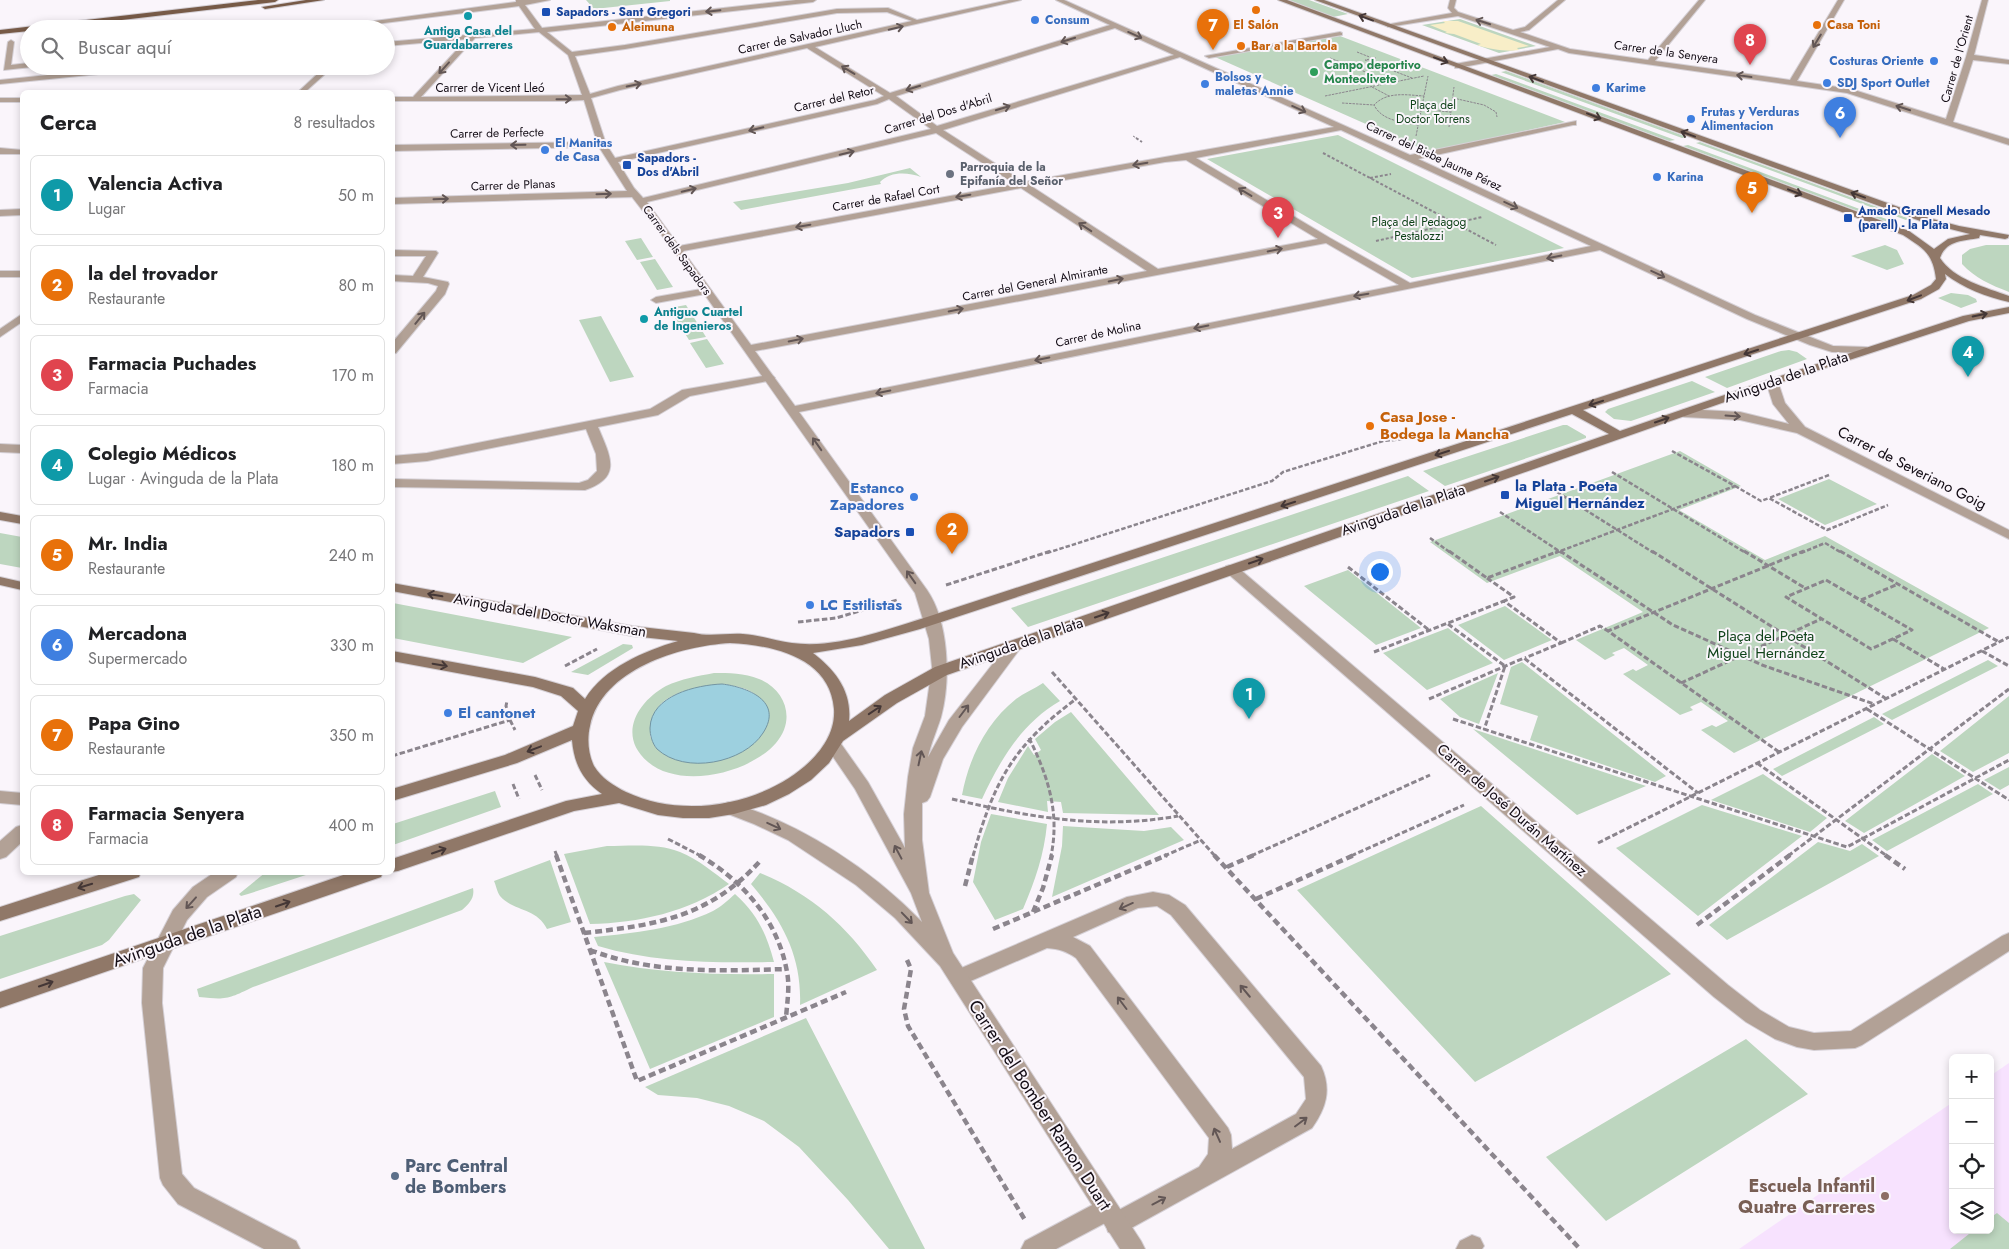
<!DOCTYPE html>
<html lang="es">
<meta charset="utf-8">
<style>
:root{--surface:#fff;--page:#f6f6f6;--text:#202124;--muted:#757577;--line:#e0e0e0;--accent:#ea580c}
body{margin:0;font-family:Jost,sans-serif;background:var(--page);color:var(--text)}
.controls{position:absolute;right:15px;bottom:15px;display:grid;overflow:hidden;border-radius:8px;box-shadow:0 2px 8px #0003}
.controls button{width:45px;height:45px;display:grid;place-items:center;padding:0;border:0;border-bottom:1px solid var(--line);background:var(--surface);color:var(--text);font:25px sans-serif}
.you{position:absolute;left:1379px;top:571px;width:18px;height:18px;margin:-12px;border:4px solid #fff;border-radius:50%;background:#1a73e8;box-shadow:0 0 0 8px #1a73e833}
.badge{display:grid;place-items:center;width:32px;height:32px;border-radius:50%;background:var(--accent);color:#fff;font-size:16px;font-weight:700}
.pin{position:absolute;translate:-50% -41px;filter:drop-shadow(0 1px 2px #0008)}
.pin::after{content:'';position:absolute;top:26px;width:18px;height:15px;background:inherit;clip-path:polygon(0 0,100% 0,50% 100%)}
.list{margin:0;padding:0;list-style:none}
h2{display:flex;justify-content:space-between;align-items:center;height:65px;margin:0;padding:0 20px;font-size:21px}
h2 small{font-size:16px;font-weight:400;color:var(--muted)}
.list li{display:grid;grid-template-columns:32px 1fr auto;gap:15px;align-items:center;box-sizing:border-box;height:80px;margin:0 10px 10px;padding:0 10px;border:1px solid var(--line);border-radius:8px}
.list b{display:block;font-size:19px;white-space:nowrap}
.list p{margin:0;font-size:16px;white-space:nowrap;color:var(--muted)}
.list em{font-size:16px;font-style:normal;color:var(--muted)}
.icon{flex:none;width:28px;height:28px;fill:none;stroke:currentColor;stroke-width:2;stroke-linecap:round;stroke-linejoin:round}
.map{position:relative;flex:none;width:2009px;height:1249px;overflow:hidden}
.search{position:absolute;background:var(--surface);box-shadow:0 2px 8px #0003;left:20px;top:20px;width:375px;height:55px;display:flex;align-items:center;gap:12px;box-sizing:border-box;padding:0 18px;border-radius:28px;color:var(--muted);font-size:19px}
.panel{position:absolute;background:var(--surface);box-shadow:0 2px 8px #0003;left:20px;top:90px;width:375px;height:785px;border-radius:8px}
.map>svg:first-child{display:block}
</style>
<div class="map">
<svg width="2009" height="1249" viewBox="0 0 2009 1249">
<rect width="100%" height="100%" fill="#faf5fb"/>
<path fill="#f7e2fe" d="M 2009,1063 L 2009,1249 L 1739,1249 L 1953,1102 L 1953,1230 L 1990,1230 L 1990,1076 Z"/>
<path fill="#bdd6bf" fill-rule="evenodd" d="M 586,0 L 670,0 L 670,1 L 594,9 Z
M 1289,0 L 1309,0 L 1348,14 L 1333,17 Z
M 1460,19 L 1536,46 L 1499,53 L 1422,25 Z
M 1340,36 L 1565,122 L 1429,152 L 1215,57 Z
M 1506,71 L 1687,137 L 1682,138 L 1501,72 Z
M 1496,74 L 1675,140 L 1669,141 L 1491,75 Z
M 1338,135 L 1564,248 L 1412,278 L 1207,159 Z
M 1700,142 L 1910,219 L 1906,220 L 1696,143 Z
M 1688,145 L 1897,223 L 1893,224 L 1683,146 Z
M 910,168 L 921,177 C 908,172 890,171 880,182 L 881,184 L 741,210 L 733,202 L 848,183 Z
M 641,238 L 653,257 L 637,260 L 625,241 Z
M 1885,245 L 1897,250 L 1904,264 L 1887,270 L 1851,256 Z
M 1986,245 L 2009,245 L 2009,292 C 1991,285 1975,278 1962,264 L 1962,255 L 1970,249 Z
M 655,259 L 673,287 L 657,290 L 640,262 Z
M 1951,293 L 1968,295 L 1976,299 L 1977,302 L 1961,308 L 1938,298 Z
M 686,305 L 706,337 L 689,340 L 669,308 Z
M 601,316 L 634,377 L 610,382 L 579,320 Z
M 707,339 L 724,364 L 706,368 L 690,343 Z
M 1789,350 L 1797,352 L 1807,359 L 1727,388 L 1705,377 L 1781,351 Z
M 1692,381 L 1715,392 L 1631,421 L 1614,419 L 1605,412 L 1608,409 Z
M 1563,425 L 1567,425 L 1586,436 L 1586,438 L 1445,486 L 1423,471 Z
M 1680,451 L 1741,486 L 1679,510 L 1765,560 L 1825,536 L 1989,628 L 1734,753 L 1701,730 L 1712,725 L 1716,727 L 1728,721 L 1701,702 L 1690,707 L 1693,710 L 1680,715 L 1623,674 L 1633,669 L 1636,671 L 1648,665 L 1624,648 L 1612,653 L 1615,655 L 1605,660 L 1576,640 L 1643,612 L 1560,556 L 1487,583 L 1430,542 Z
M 1408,476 L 1429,491 L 1028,627 L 1011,608 Z
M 1829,479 L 1877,504 L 1825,525 L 1778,499 Z
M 0,533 L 22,537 L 22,568 L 0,564 Z
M 1348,570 L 1421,628 L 1376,645 L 1304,586 Z
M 393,603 L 572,637 L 523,663 L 393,638 Z
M 1505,606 L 1552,640 L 1504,660 L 1458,625 Z
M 1448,628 L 1493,663 L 1427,690 L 1383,653 Z
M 623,644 L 632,645 L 633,648 L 588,675 L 571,672 Z
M 1988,660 L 1998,666 L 1892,720 L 1882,714 Z
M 1522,662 L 1666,776 L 1655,782 L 1530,740 L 1538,716 L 1500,704 L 1511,667 Z
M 714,673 C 729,673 744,673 759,679 C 786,690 796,720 776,743 C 750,773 681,790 648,762 C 617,736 637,702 666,686 C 681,679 698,676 714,673 ZM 722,684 C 745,687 760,691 769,714 L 669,756 L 656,748 L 650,736 C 652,728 653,716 657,709 C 671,689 700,688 722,684 Z
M 1498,673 L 1479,724 L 1460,717 L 1440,699 Z
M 1043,683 L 1060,701 C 1022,723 1000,760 982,799 L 962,795 C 969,758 986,723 1016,699 C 1024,693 1034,689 1043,683 Z
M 2009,696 L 2009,753 L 1973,772 L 1940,751 Z
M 1071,712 L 1159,815 L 1063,813 L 1061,802 L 1047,801 L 1048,812 L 998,802 L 1008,778 L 1028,746 L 1034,755 L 1041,750 L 1035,739 L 1055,722 Z
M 1874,717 L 1884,724 L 1782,776 L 1773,769 Z
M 1473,729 L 1646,786 L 1577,815 Z
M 1932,754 L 1965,776 L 1864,833 L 1845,821 Z
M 2009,767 L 2009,785 L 2000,790 L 1984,780 Z
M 1763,774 L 1827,818 L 1810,832 L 1711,800 Z
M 1978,784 L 1993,794 L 1887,851 L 1872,840 Z
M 495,791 L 501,807 L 393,845 L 393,824 Z
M 1702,805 L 1802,836 L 1698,916 L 1616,848 Z
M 1481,806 L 1671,974 L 1475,1082 L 1297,890 Z
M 991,814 L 1047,824 C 1044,855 1035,881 1023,909 L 995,920 L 973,882 L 981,842 Z
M 1063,826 L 1144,831 L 1171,827 L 1184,840 L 1052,897 L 1062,846 Z
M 1818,842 L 1850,851 L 1862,844 L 1879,856 L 1727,940 L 1709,925 Z
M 607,846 C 630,846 658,843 680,852 C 698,859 714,873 729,884 C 688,912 639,923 590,924 L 564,854 Z
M 550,860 L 571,922 L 547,929 C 536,907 514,912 500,896 C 497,892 496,885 494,881 Z
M 266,872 L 312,872 L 312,873 L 248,894 L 241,896 L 239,894 Z
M 760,873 C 811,894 846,925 877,970 L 800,1005 C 802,956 782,920 751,884 Z
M 473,888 C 475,898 469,904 462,910 L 253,987 C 228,999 227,1000 199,997 L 197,989 Z
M 134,894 L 141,900 L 109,940 L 102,945 L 0,979 L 0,936 L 125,896 Z
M 735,894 C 758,915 766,933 774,962 C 716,963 655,963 598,946 L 594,937 C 634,933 676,929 713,911 C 721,907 728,900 735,894 Z
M 604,962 C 660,973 717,975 774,974 L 774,1017 L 650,1069 Z
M 806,1018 L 925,1249 L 889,1249 L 848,1200 L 799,1147 L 764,1121 L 729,1106 L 697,1098 L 658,1095 L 645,1087 Z
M 1746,1039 L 1808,1094 L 1606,1221 L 1546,1157 Z
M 1997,1213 L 2009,1223 L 2009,1249 L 1950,1249 L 1974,1230 L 1990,1230 L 1990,1218 Z"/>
<path fill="#f8eec8" d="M 1443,21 L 1458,21 L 1529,46 L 1517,48 L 1519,50 C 1507,52 1489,49 1477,45 L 1481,44 L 1454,34 L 1445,33 L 1447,32 L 1430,25 L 1445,23 Z"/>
<path fill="#9dd0df" stroke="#7395a2" d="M 722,684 C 747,687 784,701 763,733 C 744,763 685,775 657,749 C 652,743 650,735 650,728 C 651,695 697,685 722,684 Z"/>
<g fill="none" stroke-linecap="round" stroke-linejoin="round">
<g stroke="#d5d0d6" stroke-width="2">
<path id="lane" d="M 392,250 L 436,251 L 438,253 L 423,277 L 448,282 L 449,284 L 445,294 L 396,353 L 392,354 L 392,343 L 436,291 L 438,286 L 428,283 L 392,281 L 392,275 L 413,276 L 426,256 L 392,256 Z
M 0,271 L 22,271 L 22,277 L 0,277 Z
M 707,288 L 712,291 L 711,293 L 656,303 L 651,300 L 656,297 Z
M 22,314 L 22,322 L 0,337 L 0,329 Z
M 769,375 L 773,376 L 775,378 L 773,380 L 690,396 L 658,415 L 598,427 C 610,456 623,477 585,490 L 392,487 L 392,479 L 579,483 L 588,480 L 597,471 L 596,454 L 586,429 L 427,461 L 392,464 L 392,456 L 427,453 L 650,409 L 682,390 Z
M 0,444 L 22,445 L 22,453 L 0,452 Z
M 215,872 L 238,872 L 236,877 L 207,897 L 187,920 L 163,968 L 162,1003 L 182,1174 L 194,1188 L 296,1241 L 300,1249 L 264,1249 L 178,1204 L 163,1185 L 160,1178 L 142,1003 L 143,968 L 173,910 L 193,887 Z
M 1153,892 L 1169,895 L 1185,905 L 1321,1066 C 1332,1090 1326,1108 1312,1128 L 1124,1232 L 1116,1235 L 1108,1232 L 1105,1223 L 1056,1249 L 1021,1249 L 1025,1241 L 1098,1202 L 1106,1199 L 1114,1202 L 1117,1211 L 1199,1167 L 1208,1154 L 1209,1138 L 1076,958 C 1066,951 1059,949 1047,948 L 959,986 L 952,984 L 949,978 L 952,972 L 1127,897 ZM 1157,906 L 1171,915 L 1304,1077 L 1306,1099 L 1296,1114 L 1232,1149 L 1231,1135 L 1228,1128 L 1090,946 L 1073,937 L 1138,908 Z
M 1472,1235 L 1480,1238 L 1484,1246 L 1482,1249 L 1456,1249 L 1460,1241 Z"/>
</g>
<g stroke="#d5d0d6" stroke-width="2">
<path id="street" d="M 516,0 L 550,0 L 525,5 L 542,28 L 796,0 L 816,0 L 813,2 L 547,32 L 572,52 L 625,45 L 837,9 L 888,8 L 917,20 L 1009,0 L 1021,0 L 815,47 L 890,93 L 1110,25 L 1056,0 L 1064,0 L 1410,155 L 1576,121 L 1576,125 L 1573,125 L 1418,159 L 1755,315 L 1833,346 L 1866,347 L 1872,350 L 1866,353 L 1832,352 L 1810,345 L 1747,319 L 1600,250 L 799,412 L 927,590 C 949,622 951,680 941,717 C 937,730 931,743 928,757 L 949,720 L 1009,643 L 1019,643 L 1022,646 L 962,727 L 943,759 L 930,797 L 927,801 L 922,803 L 922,840 L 929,893 L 953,953 L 1141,1241 L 1145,1249 L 1120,1249 L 940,966 L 895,918 L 856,885 L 788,840 L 754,824 L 723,812 L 720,808 L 723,804 L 729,802 C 800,823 871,869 922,922 L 911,893 L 855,789 L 825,745 L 827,741 L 833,739 L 839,741 L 868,782 L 905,848 L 904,814 L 908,777 L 913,748 L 925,716 L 932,667 L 929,639 L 915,593 L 674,251 L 632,197 L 392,204 L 392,198 L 627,191 L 599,147 L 392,151 L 392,145 L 597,142 L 584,100 L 566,101 L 392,101 L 392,97 L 413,97 L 467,39 L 386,46 L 386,42 L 535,29 L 519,6 L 336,29 L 315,29 L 516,2 ZM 887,12 L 912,21 L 618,86 L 590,94 L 575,56 L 625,49 L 837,13 ZM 1115,28 L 1174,55 L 937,126 L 896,96 ZM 539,32 L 568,55 L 582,95 L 421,97 L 475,38 ZM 807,48 L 884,96 L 875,100 L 615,158 L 606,144 L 591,98 L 620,90 ZM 1180,57 L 1334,127 L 1024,182 L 943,130 ZM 889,99 L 931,129 L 643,198 L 634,188 L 618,162 L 877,104 ZM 1341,130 L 1591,246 L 1410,283 L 1330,238 L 1196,158 ZM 936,133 L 1015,184 L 679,246 L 647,202 ZM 1186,160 L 1318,239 L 1158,269 L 1031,186 L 1165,162 ZM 1021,188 L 1147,271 L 751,345 L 683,251 ZM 1326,243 L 1399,285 L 795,406 L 755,351 Z
M 1450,0 L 1456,0 L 1454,8 L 1458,12 L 1513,30 L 1525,27 L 1558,0 L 1565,0 L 1529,30 L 1520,32 L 1570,49 L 1648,60 L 1699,0 L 1705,0 L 1655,61 L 1790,80 L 1838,0 L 1844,0 L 1797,81 L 1851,89 L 1946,119 L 1966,57 L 1982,0 L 1988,0 L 1974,55 L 2009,60 L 2009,64 L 1973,60 L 1953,122 L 2009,139 L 2009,145 L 1847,93 L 1569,53 L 1558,49 L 1458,68 L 1455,68 L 1455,64 L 1550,47 L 1458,16 L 1388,27 L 1385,25 L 1452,13 L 1448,8 Z
M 1340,32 L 1342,33 L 1342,35 L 1209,58 L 1205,56 Z
M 11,40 L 14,42 L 11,65 L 29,63 L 29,66 L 32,67 L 4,70 L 8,42 Z
M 134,66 L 161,66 L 158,68 L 0,84 L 0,80 Z
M 326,66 L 334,66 L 305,92 L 298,92 Z
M 0,98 L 22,98 L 22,102 L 0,102 Z
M 0,148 L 22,150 L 22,154 L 0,154 Z
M 22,209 L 22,215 L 0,216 L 0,210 Z
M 1772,379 L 1778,382 L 1785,403 L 1805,427 L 2009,530 L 2009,539 L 1797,433 L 1740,420 L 1684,417 L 1678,413 L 1684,409 L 1740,412 L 1789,424 L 1773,404 L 1766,382 Z
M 1231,565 L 1236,566 L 1728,985 L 1760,1010 L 1789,1027 L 1814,1033 L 1851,1031 L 2002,936 L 2009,933 L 2009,951 L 1862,1045 L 1855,1048 L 1814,1050 L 1797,1047 L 1775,1039 L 1746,1022 L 1714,997 L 1226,572 L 1224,569 L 1226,566 Z
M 0,791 L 22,793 L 22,805 L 0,803 Z
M 22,825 L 22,842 L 6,857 L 0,859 L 0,841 L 16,827 Z"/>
</g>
<g stroke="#d5d0d6" stroke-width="2">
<path id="secondary" d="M 1278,0 L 1287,0 L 1909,231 L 1934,249 L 1948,239 L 1970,234 L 1923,222 L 1315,0 L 1324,0 L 1929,218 L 1959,226 L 2009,235 L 2008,238 L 2005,239 L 1980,235 L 1979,238 C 1964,241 1946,240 1940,258 C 1953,279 1987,288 2009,296 L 2009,302 C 1987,297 1963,288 1945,274 L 1946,279 L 1939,289 L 1921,299 L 1583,410 L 1620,431 L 1768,380 L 1963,316 L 2009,307 L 2009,313 L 1969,321 L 1776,384 L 947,675 L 897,703 L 843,741 L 829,763 L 811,780 L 789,794 L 766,805 L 734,814 L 709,818 L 683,818 L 658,815 L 619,803 L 574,811 L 398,871 L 391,872 L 392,872 L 392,859 L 566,801 L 602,794 C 582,780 574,763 572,740 L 517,763 L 392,801 L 392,789 L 505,755 L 573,726 L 578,711 L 561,696 L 533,687 L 392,661 L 392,651 L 535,677 L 573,688 L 585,699 C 604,668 644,651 678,641 L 632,636 L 392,591 L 392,583 L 632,626 L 694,633 C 709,637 726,633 743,634 C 760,635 775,641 792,643 C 836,649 885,630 927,617 L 1913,295 L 1931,285 L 1936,279 C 1933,253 1923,248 1903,235 ZM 1572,414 L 1609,434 L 935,667 L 885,695 L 849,721 C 852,691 835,670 813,653 L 862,645 L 920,629 ZM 730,643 C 772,645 830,657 834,709 C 836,739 812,763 789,778 C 742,808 677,816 626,792 C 614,786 601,778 594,766 C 588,754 587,738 590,726 C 602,669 680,646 730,643 Z
M 0,512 L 22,516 L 22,524 L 0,520 Z
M 0,577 L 22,582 L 22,590 L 0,585 Z
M 108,872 L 141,872 L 139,877 L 0,921 L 0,907 Z
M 352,872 L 383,872 L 381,877 L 0,1008 L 0,992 Z"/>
</g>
<g stroke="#d5d0d6" stroke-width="2">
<path id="primary" d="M 258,0 L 278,0 L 275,2 L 45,29 L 29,29 L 29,31 L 0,34 L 0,30 Z
M 306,0 L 324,0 L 265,9 L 262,7 Z"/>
</g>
<path stroke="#8b858d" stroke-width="1" stroke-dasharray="2.5 1" stroke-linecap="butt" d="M 1357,52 L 1372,58
M 1330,58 L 1391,82
M 1376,58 L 1365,60 L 1412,78
M 1372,87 L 1389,96
M 1325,96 L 1424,76
M 1453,98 L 1484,105 L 1496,112 L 1497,117
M 1342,103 L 1374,105
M 1421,109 L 1450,112
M 1418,125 C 1402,122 1382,121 1374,105 C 1387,91 1407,95 1424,96
M 1449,127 L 1454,87
M 1133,136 L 1138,139
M 1416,136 L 1428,76"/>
<path stroke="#8b858d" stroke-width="2" stroke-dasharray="3 2" stroke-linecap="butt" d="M 1136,138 L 1142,142
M 1323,153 L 1496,245
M 1370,178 L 1391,174
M 1376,241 L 1482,217"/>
<path stroke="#8b858d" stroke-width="2.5" stroke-dasharray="4.5 2" stroke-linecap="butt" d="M 1612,472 L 1746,553
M 1829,475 L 1769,498 L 1827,530 L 1888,505
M 1735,486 L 1761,501 L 1769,498
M 1557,492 L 1654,553
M 1500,512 L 1562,553
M 1430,538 L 1451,553
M 1047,553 L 1272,481 L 1283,472 L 1383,441 L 1405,439
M 1555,553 L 1735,486 L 1672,451
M 1801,553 L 1825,543 L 1842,553"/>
<path stroke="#8b858d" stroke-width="3" stroke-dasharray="5.5 2.5" stroke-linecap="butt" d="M 1449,551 L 1487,578 L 1559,551
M 1560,551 L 1673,625 L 1762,665 L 1874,704
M 1652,551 L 1885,698
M 1744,551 L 1805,588
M 1840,551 L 1999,642
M 1348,567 L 1429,630
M 1487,578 L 1514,597 L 1504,601
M 1826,580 L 1912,630 L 1871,649 L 1786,597 Z
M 946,585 L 1051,551
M 1861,600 L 1898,584
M 798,622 L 836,618 L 897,600
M 1448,624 L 1505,666 L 1484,730
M 1893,639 L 1944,669
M 1561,643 L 1600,626 L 1608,631
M 1982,651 L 2009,666
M 1374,652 L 1504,601 L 1561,643 L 1525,658
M 565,666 L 597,649
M 1052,672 L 1215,856
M 1681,683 L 1821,619
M 1429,699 L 1524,658 L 1698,793
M 1867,709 L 2009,800
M 1453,719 L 1847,847 L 2009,760
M 510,720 L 515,730
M 1029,738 C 1048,776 1060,813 1051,856
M 1779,752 L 1608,631 L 1804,551
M 392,756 L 510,720 L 506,706 L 507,701
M 1757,763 L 1887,856
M 535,775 L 542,790
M 513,784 L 519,799
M 952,799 C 1029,817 1099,830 1178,816
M 668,839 L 701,856
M 1598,843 L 2009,637
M 555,851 L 557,856
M 973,856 C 994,781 1013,746 1076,699
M 1164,856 L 1201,840
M 1251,856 L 1430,775
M 1351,856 L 1464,805
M 1788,856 L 2009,689"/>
<path stroke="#8b858d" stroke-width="4.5" stroke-dasharray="7 4" stroke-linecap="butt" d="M 556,855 L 637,1081 L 846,992
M 699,855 C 743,881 778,920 787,972 C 790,987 787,1003 786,1018
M 1214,855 L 1580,1249
M 1885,855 L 1905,869
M 1227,867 L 1254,855
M 965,886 L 973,855
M 1256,899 L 1354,855
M 1033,912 L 1043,888 L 1052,855
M 1697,925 L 1790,855
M 993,929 L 1167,855
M 584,933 C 657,925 710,917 761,860
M 590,950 C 652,974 721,971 786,969
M 907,960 L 911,969 L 904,1009 L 908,1026 L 1025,1220"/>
<use href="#lane" fill="#b2a196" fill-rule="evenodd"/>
<use href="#street" fill="#b2a196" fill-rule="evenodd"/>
<use href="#secondary" fill="#907868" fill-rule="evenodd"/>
<use href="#primary" fill="#775a47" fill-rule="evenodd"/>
</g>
<defs><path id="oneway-shaft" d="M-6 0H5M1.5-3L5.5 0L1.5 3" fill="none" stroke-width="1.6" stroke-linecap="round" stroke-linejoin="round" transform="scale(1.25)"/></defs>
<g stroke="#625655">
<use href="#oneway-shaft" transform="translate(713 11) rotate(174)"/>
<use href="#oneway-shaft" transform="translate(1483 22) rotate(-162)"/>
<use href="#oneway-shaft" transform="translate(896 28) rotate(-13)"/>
<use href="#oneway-shaft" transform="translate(1135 35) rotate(24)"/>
<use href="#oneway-shaft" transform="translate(1068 40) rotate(163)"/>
<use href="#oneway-shaft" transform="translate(1817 41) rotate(121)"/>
<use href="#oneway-shaft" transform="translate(444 68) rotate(132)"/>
<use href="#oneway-shaft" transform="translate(848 70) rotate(-149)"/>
<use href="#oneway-shaft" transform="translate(1744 76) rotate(-172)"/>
<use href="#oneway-shaft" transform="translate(634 85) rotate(-12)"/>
<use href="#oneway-shaft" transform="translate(913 88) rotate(163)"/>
<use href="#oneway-shaft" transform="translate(564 99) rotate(-1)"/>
<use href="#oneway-shaft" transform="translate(1003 108) rotate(-17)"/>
<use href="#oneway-shaft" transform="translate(1903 108) rotate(-162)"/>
<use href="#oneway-shaft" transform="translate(1299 109) rotate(24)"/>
<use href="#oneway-shaft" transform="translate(756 129) rotate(167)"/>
<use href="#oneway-shaft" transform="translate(518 145) rotate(179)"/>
<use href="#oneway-shaft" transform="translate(847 153) rotate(-13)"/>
<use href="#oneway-shaft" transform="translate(1140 164) rotate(170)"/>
<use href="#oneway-shaft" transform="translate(689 190) rotate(-13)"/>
<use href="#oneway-shaft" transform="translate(1245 192) rotate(-149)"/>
<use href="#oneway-shaft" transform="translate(604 194) rotate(-2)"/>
<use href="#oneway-shaft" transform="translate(963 196) rotate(170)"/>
<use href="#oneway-shaft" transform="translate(441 199) rotate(-2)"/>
<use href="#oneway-shaft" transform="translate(1511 205) rotate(25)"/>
<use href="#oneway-shaft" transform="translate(803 226) rotate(170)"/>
<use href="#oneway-shaft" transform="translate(1085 227) rotate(-147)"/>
<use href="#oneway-shaft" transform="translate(1275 250) rotate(-11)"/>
<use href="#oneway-shaft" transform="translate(1554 257) rotate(169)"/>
<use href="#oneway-shaft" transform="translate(1658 274) rotate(25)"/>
<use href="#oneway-shaft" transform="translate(1116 280) rotate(-11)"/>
<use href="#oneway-shaft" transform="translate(1361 295) rotate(170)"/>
<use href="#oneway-shaft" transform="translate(956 310) rotate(-11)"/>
<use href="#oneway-shaft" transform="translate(420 318) rotate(-51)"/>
<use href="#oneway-shaft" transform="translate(1201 327) rotate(168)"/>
<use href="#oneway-shaft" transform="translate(796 340) rotate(-11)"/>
<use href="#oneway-shaft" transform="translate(1042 359) rotate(168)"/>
<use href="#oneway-shaft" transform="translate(883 392) rotate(168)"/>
<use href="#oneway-shaft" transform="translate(1733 416) rotate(4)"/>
<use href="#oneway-shaft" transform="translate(817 444) rotate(-125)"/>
<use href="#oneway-shaft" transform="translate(911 577) rotate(-125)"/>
<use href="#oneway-shaft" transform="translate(964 711) rotate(-53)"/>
<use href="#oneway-shaft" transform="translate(920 758) rotate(-78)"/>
<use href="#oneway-shaft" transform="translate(774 826) rotate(25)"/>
<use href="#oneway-shaft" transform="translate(898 852) rotate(-118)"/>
<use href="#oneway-shaft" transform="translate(191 903) rotate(132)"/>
<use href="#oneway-shaft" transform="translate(1126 906) rotate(156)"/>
<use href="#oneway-shaft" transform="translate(907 918) rotate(46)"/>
<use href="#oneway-shaft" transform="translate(1245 991) rotate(-130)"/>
<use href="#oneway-shaft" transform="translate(1122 1003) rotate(-127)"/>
<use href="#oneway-shaft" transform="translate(1301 1122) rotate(-37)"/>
<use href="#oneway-shaft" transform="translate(1217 1135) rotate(-114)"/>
<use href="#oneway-shaft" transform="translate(1159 1201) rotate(-28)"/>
</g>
<g stroke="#443736">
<use href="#oneway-shaft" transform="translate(1366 18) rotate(-160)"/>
<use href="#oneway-shaft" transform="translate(1441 60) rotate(20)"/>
<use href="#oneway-shaft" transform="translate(1536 79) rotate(-160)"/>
<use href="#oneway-shaft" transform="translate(1594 116) rotate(21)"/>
<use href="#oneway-shaft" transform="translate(1688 134) rotate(-160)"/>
<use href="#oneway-shaft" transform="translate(1795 192) rotate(21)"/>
<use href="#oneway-shaft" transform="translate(1858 195) rotate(-160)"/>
<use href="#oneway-shaft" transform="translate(1914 298) rotate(159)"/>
<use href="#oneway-shaft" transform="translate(1980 315) rotate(-12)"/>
<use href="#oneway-shaft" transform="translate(1751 352) rotate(162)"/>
<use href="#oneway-shaft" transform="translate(1596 403) rotate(162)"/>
<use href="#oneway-shaft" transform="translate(1662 420) rotate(-19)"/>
<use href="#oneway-shaft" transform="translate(1442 453) rotate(162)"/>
<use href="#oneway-shaft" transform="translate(1492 479) rotate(-19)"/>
<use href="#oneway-shaft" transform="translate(1288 504) rotate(162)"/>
<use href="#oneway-shaft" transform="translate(1256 561) rotate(-19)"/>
<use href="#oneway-shaft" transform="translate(435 595) rotate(-170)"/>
<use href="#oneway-shaft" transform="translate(1102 615) rotate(-19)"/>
<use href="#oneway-shaft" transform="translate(440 665) rotate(10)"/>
<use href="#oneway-shaft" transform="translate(875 710) rotate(-34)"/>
<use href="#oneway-shaft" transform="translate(534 749) rotate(159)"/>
<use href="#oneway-shaft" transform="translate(439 851) rotate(-19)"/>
<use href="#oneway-shaft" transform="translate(85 886) rotate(163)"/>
<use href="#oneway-shaft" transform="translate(283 904) rotate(-19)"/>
<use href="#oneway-shaft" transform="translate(46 984) rotate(-19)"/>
</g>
<g fill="#e8710a" stroke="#faf5fb" stroke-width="2">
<circle cx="1256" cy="10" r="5"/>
<circle cx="1817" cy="25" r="5"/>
<circle cx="612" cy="27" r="5"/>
<circle cx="1241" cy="46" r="5"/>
<circle cx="1370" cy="426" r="5"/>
</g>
<g fill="#1a4fb4" stroke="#faf5fb" stroke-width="2">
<rect x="541" y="7" width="10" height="10" rx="2.5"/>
<rect x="622" y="160" width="10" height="10" rx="2.5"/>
<rect x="1843" y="213" width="10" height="10" rx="2.5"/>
<rect x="1500" y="490" width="10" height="10" rx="2.5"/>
<rect x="905" y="527" width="10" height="10" rx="2.5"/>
</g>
<g fill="#0f9aa8" stroke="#faf5fb" stroke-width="2">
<circle cx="468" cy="16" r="5"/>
<circle cx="644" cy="319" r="5"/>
</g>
<g fill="#3f7fe0" stroke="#faf5fb" stroke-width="2">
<circle cx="1035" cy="20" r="5"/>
<circle cx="1934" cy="61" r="5"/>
<circle cx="1827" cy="83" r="5"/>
<circle cx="1205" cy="84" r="5"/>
<circle cx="1596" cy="88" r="5"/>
<circle cx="1691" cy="119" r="5"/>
<circle cx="545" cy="150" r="5"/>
<circle cx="1657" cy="177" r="5"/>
<circle cx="914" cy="497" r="5"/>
<circle cx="810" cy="605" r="5"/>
<circle cx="448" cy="713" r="5"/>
</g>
<circle fill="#2e9e5b" stroke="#faf5fb" stroke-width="2" cx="1314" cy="72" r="5"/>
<circle fill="#6b7280" stroke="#faf5fb" stroke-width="2" cx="950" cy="174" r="5"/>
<circle fill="#5c6f8a" stroke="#faf5fb" stroke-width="2" cx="395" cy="1176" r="5"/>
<circle fill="#8d6e63" stroke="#faf5fb" stroke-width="2" cx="1885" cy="1196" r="5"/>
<g text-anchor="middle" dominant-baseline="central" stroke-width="4" stroke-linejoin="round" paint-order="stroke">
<g font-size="12" font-weight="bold" fill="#164399" stroke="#faf5fb" text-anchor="start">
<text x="556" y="12">Sapadors - Sant Gregori</text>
<text x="637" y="158">Sapadors -<tspan x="637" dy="14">Dos d'Abril</tspan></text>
<text x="1858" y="211">Amado Granell Mesado<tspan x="1858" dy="14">(parell) - la Plata</tspan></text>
</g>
<g font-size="12" font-weight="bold" fill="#366cbe" stroke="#faf5fb" text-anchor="start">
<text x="1045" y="20">Consum</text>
<text x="1924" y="61" text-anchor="end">Costuras Oriente</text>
<text x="1215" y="77">Bolsos y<tspan x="1215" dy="14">maletas Annie</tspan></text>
<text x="1837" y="83">SDJ Sport Outlet</text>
<text x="1606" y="88">Karime</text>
<text x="1701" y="112">Frutas y Verduras<tspan x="1701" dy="14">Alimentacion</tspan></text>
<text x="555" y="143">El Manitas<tspan x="555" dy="14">de Casa</tspan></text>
<text x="1667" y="177">Karina</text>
</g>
<g font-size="12" font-weight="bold" fill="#c56008" stroke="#faf5fb" text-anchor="start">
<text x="1256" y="25" text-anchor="middle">El Salón</text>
<text x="1827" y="25">Casa Toni</text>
<text x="622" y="27">Aleimuna</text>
<text x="1251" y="46">Bar a la Bartola</text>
</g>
<g font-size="12" font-weight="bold" fill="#0d838f" stroke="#faf5fb">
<text x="468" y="31">Antiga Casa del<tspan x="468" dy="14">Guardabarreres</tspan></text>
<text x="654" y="312" text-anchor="start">Antiguo Cuartel<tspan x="654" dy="14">de Ingenieros</tspan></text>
</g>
<g font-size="12" fill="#120b14" stroke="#faf5fb">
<text transform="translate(800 37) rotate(-12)">Carrer de Salvador Lluch</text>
<text transform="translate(1666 52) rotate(8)">Carrer de la Senyera</text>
<text transform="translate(1957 59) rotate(-74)">Carrer de l’Orient</text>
<text x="490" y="88">Carrer de Vicent Lleó</text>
<text transform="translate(834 99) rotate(-13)">Carrer del Retor</text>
<text transform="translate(938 114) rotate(-17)">Carrer del Dos d'Abril</text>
<text transform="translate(497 133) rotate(-1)">Carrer de Perfecte</text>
<text transform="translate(1434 156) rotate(25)">Carrer del Bisbe Jaume Pérez</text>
<text transform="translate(513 185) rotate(-2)">Carrer de Planas</text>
<text transform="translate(886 198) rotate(-10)">Carrer de Rafael Cort</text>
<text transform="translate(677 250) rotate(54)">Carrer dels Sapadors</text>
<text transform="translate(1035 283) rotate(-11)">Carrer del General Almirante</text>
<text transform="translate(1098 334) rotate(-12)">Carrer de Molina</text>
</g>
<g font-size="12" font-weight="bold" fill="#27864d" stroke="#faf5fb" text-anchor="start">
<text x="1324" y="65">Campo deportivo<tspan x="1324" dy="14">Monteolivete</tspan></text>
</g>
<g font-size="12" fill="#10431a" stroke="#faf5fb">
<text x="1433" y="105">Plaça del<tspan x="1433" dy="14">Doctor Torrens</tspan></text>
<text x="1419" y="222">Plaça del Pedagog<tspan x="1419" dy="14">Pestalozzi</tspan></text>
</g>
<g font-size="12" font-weight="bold" fill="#5b616d" stroke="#faf5fb" text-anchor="start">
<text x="960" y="167">Parroquia de la<tspan x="960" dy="14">Epifanía del Señor</tspan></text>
</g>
<g font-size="15" fill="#120b14" stroke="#faf5fb">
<text transform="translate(1786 377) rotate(-19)">Avinguda de la Plata</text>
<text transform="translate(1912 468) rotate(27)">Carrer de Severiano Goig</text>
<text transform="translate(1403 510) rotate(-19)">Avinguda de la Plata</text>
<text transform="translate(550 615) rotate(10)">Avinguda del Doctor Waksman</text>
<text transform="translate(1021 643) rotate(-19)">Avinguda de la Plata</text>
<text transform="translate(1512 810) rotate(41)">Carrer de José Durán Martínez</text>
</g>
<g font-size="15" font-weight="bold" fill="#c56008" stroke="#faf5fb" text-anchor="start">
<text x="1380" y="417">Casa Jose -<tspan x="1380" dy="17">Bodega la Mancha</tspan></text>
</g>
<g font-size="15" font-weight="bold" fill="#164399" stroke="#faf5fb" text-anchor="start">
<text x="1515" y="486">la Plata - Poeta<tspan x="1515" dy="17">Miguel Hernández</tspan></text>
<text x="900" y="532" text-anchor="end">Sapadors</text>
</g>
<g font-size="15" font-weight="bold" fill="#366cbe" stroke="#faf5fb" text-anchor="start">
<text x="904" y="488" text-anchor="end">Estanco<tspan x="904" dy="17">Zapadores</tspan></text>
<text x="820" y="605">LC Estilistas</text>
<text x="458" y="713">El cantonet</text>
</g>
<g font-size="15" fill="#10431a" stroke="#faf5fb">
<text x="1766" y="636">Plaça del Poeta<tspan x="1766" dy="17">Miguel Hernández</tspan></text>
</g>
<g font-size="18" fill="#120b14" stroke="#faf5fb">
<text transform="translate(187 936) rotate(-19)">Avinguda de la Plata</text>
<text transform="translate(1040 1105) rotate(57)">Carrer del Bomber Ramon Duart</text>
</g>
<g font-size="18" font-weight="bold" fill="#4e5e75" stroke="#faf5fb" text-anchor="start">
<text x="405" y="1166">Parc Central<tspan x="405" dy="21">de Bombers</tspan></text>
</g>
<g font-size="18" font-weight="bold" fill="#785e54" stroke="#faf5fb" text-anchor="end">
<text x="1875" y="1186">Escuela Infantil<tspan x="1875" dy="21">Quatre Carreres</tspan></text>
</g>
</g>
</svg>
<div class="controls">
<button>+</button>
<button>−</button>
<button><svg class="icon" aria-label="locate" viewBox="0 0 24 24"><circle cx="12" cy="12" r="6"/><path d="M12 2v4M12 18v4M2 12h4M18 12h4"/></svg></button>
<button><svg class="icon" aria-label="layers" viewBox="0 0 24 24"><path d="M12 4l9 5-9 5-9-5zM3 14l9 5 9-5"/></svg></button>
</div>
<div class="you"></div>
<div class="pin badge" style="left:1249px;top:719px;background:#0f9aa8">1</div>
<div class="pin badge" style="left:952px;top:554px;background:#e8710a">2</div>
<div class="pin badge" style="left:1278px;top:238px;background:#e0444e">3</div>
<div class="pin badge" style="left:1968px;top:377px;background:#0f9aa8">4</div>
<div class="pin badge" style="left:1752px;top:213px;background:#e8710a">5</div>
<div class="pin badge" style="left:1840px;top:138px;background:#3f7fe0">6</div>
<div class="pin badge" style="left:1213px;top:50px;background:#e8710a">7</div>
<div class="pin badge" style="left:1750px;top:65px;background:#e0444e">8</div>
<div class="search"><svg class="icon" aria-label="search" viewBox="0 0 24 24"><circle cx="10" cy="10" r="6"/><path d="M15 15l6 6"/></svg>Buscar aquí</div>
<section class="panel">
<h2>Cerca<small>8 resultados</small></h2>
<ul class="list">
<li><span class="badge" style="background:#0f9aa8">1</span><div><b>Valencia Activa</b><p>Lugar</p></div><em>50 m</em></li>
<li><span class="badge" style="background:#e8710a">2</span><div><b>la del trovador</b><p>Restaurante</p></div><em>80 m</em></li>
<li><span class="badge" style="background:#e0444e">3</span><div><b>Farmacia Puchades</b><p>Farmacia</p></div><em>170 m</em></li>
<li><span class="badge" style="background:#0f9aa8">4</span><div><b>Colegio Médicos</b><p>Lugar · Avinguda de la Plata</p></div><em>180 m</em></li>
<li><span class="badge" style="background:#e8710a">5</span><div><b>Mr. India</b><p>Restaurante</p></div><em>240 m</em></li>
<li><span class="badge" style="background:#3f7fe0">6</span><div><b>Mercadona</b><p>Supermercado</p></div><em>330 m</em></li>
<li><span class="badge" style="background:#e8710a">7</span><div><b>Papa Gino</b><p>Restaurante</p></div><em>350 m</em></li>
<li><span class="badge" style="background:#e0444e">8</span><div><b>Farmacia Senyera</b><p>Farmacia</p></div><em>400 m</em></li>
</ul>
</section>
</div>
